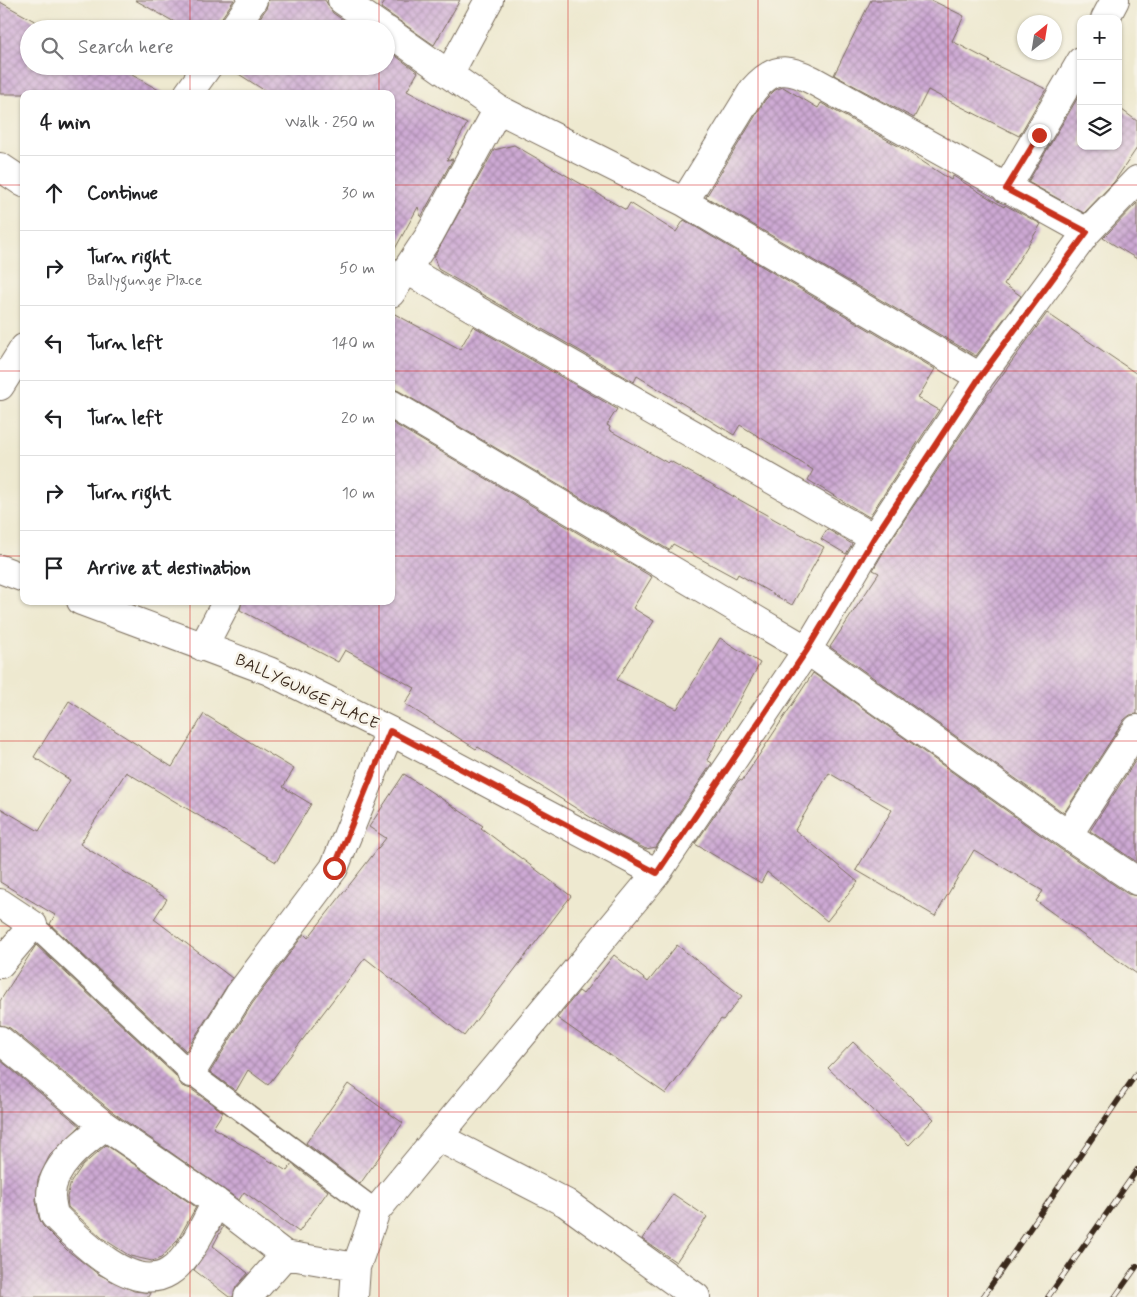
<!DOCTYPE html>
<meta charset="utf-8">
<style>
:root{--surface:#fff;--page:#f2f2f2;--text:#202124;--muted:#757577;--line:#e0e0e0}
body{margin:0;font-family:Mynerve,sans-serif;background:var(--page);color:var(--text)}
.controls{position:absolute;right:15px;top:15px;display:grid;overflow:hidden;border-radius:10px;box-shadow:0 1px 4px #0004}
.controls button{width:45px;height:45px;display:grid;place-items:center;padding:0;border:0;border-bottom:1px solid var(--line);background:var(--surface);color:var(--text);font:25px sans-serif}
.compass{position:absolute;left:1017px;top:15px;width:45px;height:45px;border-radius:50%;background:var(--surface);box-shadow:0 1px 4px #0004;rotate:30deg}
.stop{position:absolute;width:15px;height:15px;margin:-11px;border:4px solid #c8321e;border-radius:50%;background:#fff}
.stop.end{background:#c8321e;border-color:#fff;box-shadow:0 1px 5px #0008}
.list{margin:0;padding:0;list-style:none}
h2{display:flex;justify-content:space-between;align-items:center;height:65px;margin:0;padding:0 20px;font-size:21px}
h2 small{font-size:16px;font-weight:400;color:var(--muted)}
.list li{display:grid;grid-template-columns:32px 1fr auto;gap:15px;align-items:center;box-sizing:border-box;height:75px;padding:0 20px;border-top:1px solid var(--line)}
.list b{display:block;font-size:19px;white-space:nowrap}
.list p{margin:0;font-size:16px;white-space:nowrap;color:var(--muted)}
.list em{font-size:16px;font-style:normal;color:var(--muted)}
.icon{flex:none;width:28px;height:28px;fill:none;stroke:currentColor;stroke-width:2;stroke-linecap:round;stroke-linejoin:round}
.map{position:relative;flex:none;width:1137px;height:1297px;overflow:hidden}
.search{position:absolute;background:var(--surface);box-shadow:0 1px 4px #0004;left:20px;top:20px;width:375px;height:55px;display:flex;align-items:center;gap:12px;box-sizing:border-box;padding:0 18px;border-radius:28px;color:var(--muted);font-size:19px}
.panel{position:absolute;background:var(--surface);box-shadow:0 1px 4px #0004;left:20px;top:90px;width:375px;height:515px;border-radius:10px}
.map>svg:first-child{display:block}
</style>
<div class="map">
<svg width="1137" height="1297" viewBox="0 0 1137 1297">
<defs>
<pattern id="building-cross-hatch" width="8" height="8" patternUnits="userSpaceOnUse" patternTransform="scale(1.25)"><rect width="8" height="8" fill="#cda9d4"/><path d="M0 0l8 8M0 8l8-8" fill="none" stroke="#a88aab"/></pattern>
</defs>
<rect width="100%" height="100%" fill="#f7f3e8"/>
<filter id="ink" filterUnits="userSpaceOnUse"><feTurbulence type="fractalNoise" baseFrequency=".02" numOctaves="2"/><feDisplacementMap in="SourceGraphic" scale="10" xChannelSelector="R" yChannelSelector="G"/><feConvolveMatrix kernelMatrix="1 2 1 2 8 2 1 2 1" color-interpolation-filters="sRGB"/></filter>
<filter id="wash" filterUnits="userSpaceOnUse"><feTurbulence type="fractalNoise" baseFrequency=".0096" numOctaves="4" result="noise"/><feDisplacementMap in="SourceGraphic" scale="20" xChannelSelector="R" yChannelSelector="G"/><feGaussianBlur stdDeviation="1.12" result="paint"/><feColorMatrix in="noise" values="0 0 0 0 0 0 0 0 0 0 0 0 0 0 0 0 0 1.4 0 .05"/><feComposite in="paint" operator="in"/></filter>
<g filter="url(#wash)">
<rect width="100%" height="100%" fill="#eee9d0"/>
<g id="blocks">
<path fill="url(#building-cross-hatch)" d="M 135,0 L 234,0 L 220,20 L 218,29 L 187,29 Z
M 268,0 L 325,0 L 333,13 L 356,29 L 252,29 L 266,9 Z
M 386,0 L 460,0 L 434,45 L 381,8 Z
M 871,0 L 931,0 L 964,16 L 952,41 L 990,61 L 989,62 L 1046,89 L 1019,136 L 928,90 L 914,118 L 834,75 Z
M 0,2 L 49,29 L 29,29 L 29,66 L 116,66 L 166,94 L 0,94 Z
M 386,49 L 418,72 L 407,91 L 467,124 L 447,160 L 453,159 L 421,217 L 418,207 L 391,256 L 391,94 L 270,94 L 234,71 L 238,66 L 386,66 Z
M 783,87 L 818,108 L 821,103 L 900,147 L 951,180 L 953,176 L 1004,207 L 1005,205 L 1041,224 L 1004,284 L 1021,296 L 976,356 L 706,197 L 765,100 L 775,90 Z
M 1081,92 L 1081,146 L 1118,146 L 1118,107 L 1137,121 L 1137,148 L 1114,182 L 1084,213 L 1028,182 Z
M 514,145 L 626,210 L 630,203 L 676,232 L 684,220 L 935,369 L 918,398 L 939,410 L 869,517 L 808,480 L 813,470 L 740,425 L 734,435 L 637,376 L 634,382 L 438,269 L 434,257 L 494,150 Z
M 1137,203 L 1137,259 L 1103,238 Z
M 391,312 L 460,349 L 473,326 L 617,409 L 607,425 L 610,427 L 609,430 L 668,463 L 670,461 L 824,547 L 792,605 L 738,574 L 736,578 L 673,544 L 669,550 L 399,391 L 391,388 Z
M 1047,313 L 1137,374 L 1137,714 L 1130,715 L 1124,720 L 1064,813 L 830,647 L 879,573 L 873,570 L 887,546 L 984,400 Z
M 391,422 L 652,577 L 633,608 L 654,621 L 617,680 L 677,709 L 720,638 L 760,663 L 707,760 L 712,763 L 656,847 L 646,849 L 622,837 L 478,747 L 476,749 L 405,704 L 415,688 L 345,650 L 338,662 L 240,610 L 242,601 L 391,601 Z
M 827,529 L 852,544 L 846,554 L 821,539 Z
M 813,673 L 1059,848 L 1128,894 L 1137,896 L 1137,974 L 1036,901 L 1043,891 L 974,850 L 935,916 L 856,870 L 892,810 L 829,773 L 795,830 L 858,882 L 827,921 L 767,872 L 761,883 L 695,844 L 739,780 L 742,781 Z
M 69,701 L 172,767 L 204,714 L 294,769 L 283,787 L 311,804 L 276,862 L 126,772 L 80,844 L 167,899 L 154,919 L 232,978 L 186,1051 L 50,924 L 55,915 L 0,882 L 0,808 L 39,831 L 70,780 L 34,757 Z
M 1137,758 L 1137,862 L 1090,831 Z
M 404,774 L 483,826 L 481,828 L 571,896 L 464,1036 L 365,958 L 268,1085 L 248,1070 L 236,1091 L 210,1072 L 252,1004 L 304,934 L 308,938 L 386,838 L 369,827 Z
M 36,945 L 176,1076 L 182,1086 L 191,1089 L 223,1112 L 213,1128 L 287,1171 L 292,1164 L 328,1191 L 299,1232 L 244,1192 L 239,1200 L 114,1113 L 10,1028 L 0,1025 L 0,1001 Z
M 677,945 L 742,996 L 723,1020 L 721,1019 L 666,1094 L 557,1018 L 579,991 L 583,994 L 614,955 L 648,982 Z
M 853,1042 L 934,1119 L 909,1145 L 828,1068 Z
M 0,1060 L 80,1126 L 50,1155 L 38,1179 L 36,1200 L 39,1218 L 43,1226 L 67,1250 L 98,1274 L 134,1291 L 151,1293 L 149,1297 L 0,1297 Z
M 348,1084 L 403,1123 L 360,1184 L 306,1143 Z
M 106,1145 L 196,1207 L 177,1241 L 161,1258 L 152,1261 L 130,1256 L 102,1238 L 68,1207 L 67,1197 L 71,1182 L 82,1166 Z
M 673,1194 L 707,1217 L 676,1262 L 642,1239 Z
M 221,1226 L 223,1227 L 213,1246 L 248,1273 L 236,1287 L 233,1297 L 229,1297 L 194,1270 Z"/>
</g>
</g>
<g filter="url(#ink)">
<use href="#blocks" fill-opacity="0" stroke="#7a6d5c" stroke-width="1"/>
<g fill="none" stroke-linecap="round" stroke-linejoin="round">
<g stroke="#7a6d5c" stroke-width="24">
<path id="lane" d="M 33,925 L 191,1073 L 376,1211"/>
</g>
<g stroke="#7a6d5c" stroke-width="30">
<path id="street" d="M 342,0 L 384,29
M 1105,19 L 1115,0
M 233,29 L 253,0
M 386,30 L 498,109 L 684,202 L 980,377
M 449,74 L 489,0
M 188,94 L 208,66
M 0,167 L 24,183
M 1006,189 L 1081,61
M 684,202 L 753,90 C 772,68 786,66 812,80 L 1087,232
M 407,270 L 874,538
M 391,293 L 429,236 L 498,109
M 0,386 L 24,348
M 391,404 L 807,650 L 1068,835 L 1137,881
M 0,569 L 24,578
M 81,601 L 269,671 L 390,731 L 657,873
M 203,647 L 227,601
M 1068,835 L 1137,729
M 0,903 L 33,925 L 0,964
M 0,1040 L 105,1126 L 216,1202 L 285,1255
M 191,1073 L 239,995 L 334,868 L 390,731
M 105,1126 C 84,1142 51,1166 51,1196 C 51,1202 53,1209 54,1215 C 79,1240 133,1295 169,1272 C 190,1259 205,1223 216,1202
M 438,1137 L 566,1203 L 696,1297
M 248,1297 L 285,1255 L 356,1267
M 354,1297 L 356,1267 L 376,1211 L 657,873 L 807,650 L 874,538 L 980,377 L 1087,232 L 1137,180"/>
</g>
<use href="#lane" stroke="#fff" stroke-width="21"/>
<use href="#street" stroke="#fff" stroke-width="28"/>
<g stroke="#3b2a1e" stroke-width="5.5">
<path id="rail" d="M 983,1297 L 1137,1073
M 1048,1297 L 1137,1170
M 1115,1297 L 1137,1266"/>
</g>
<use href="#rail" stroke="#f7f3e8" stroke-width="4" stroke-dasharray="11" stroke-linecap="butt"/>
</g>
</g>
<g fill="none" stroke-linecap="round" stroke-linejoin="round" filter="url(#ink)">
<path stroke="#c8321e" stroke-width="6" d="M 334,868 L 390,731 L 657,873 L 807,650 L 874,538 L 980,377 L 1087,232 L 1006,189 L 1039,135"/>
</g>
<path fill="none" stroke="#d62828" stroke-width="1" stroke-opacity="0.55" d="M 190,0 L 190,29M 379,0 L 379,29M 568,0 L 568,1297M 758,0 L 758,1297M 948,0 L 948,1297M 190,66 L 190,94M 379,66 L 379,94M 0,185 L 24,185M 391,185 L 1137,185M 0,371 L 24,371M 391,371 L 1137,371M 0,556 L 24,556M 391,556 L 1137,556M 190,601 L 190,1297M 379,601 L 379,1297M 0,741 L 1137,741M 0,926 L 1137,926M 0,1112 L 1137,1112"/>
<g text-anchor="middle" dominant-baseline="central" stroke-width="5" stroke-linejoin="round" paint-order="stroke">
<g font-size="16" fill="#3b2a1e" stroke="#f7f3e8">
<text transform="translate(307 692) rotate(25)">BALLYGUNGE PLACE</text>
</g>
</g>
</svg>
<div class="controls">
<button>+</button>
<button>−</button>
<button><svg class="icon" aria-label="layers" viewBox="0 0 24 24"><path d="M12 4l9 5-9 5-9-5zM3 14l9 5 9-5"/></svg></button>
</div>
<svg class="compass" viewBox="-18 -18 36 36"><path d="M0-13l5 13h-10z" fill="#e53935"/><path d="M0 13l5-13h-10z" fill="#757577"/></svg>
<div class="stop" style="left:334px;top:868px"></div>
<div class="stop end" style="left:1039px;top:135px"></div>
<div class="search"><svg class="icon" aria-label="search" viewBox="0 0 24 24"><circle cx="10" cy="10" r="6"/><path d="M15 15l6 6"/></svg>Search here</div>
<section class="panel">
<h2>4 min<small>Walk · 250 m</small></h2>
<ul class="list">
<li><svg class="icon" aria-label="ahead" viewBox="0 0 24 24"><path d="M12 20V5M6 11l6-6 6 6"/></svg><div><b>Continue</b></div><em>30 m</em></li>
<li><svg class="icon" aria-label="right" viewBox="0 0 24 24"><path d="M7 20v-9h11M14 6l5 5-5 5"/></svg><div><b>Turn right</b><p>Ballygunge Place</p></div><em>50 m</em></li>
<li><svg class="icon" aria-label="left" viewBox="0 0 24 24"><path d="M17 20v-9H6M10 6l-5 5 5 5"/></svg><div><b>Turn left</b></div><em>140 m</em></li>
<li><svg class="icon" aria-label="left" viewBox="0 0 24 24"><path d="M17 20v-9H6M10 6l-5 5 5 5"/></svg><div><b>Turn left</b></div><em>20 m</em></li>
<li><svg class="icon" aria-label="right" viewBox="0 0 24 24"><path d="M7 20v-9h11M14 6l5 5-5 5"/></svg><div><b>Turn right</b></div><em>10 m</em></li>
<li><svg class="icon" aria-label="arrive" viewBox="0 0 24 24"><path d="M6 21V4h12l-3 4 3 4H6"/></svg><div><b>Arrive at destination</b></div></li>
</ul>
</section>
</div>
